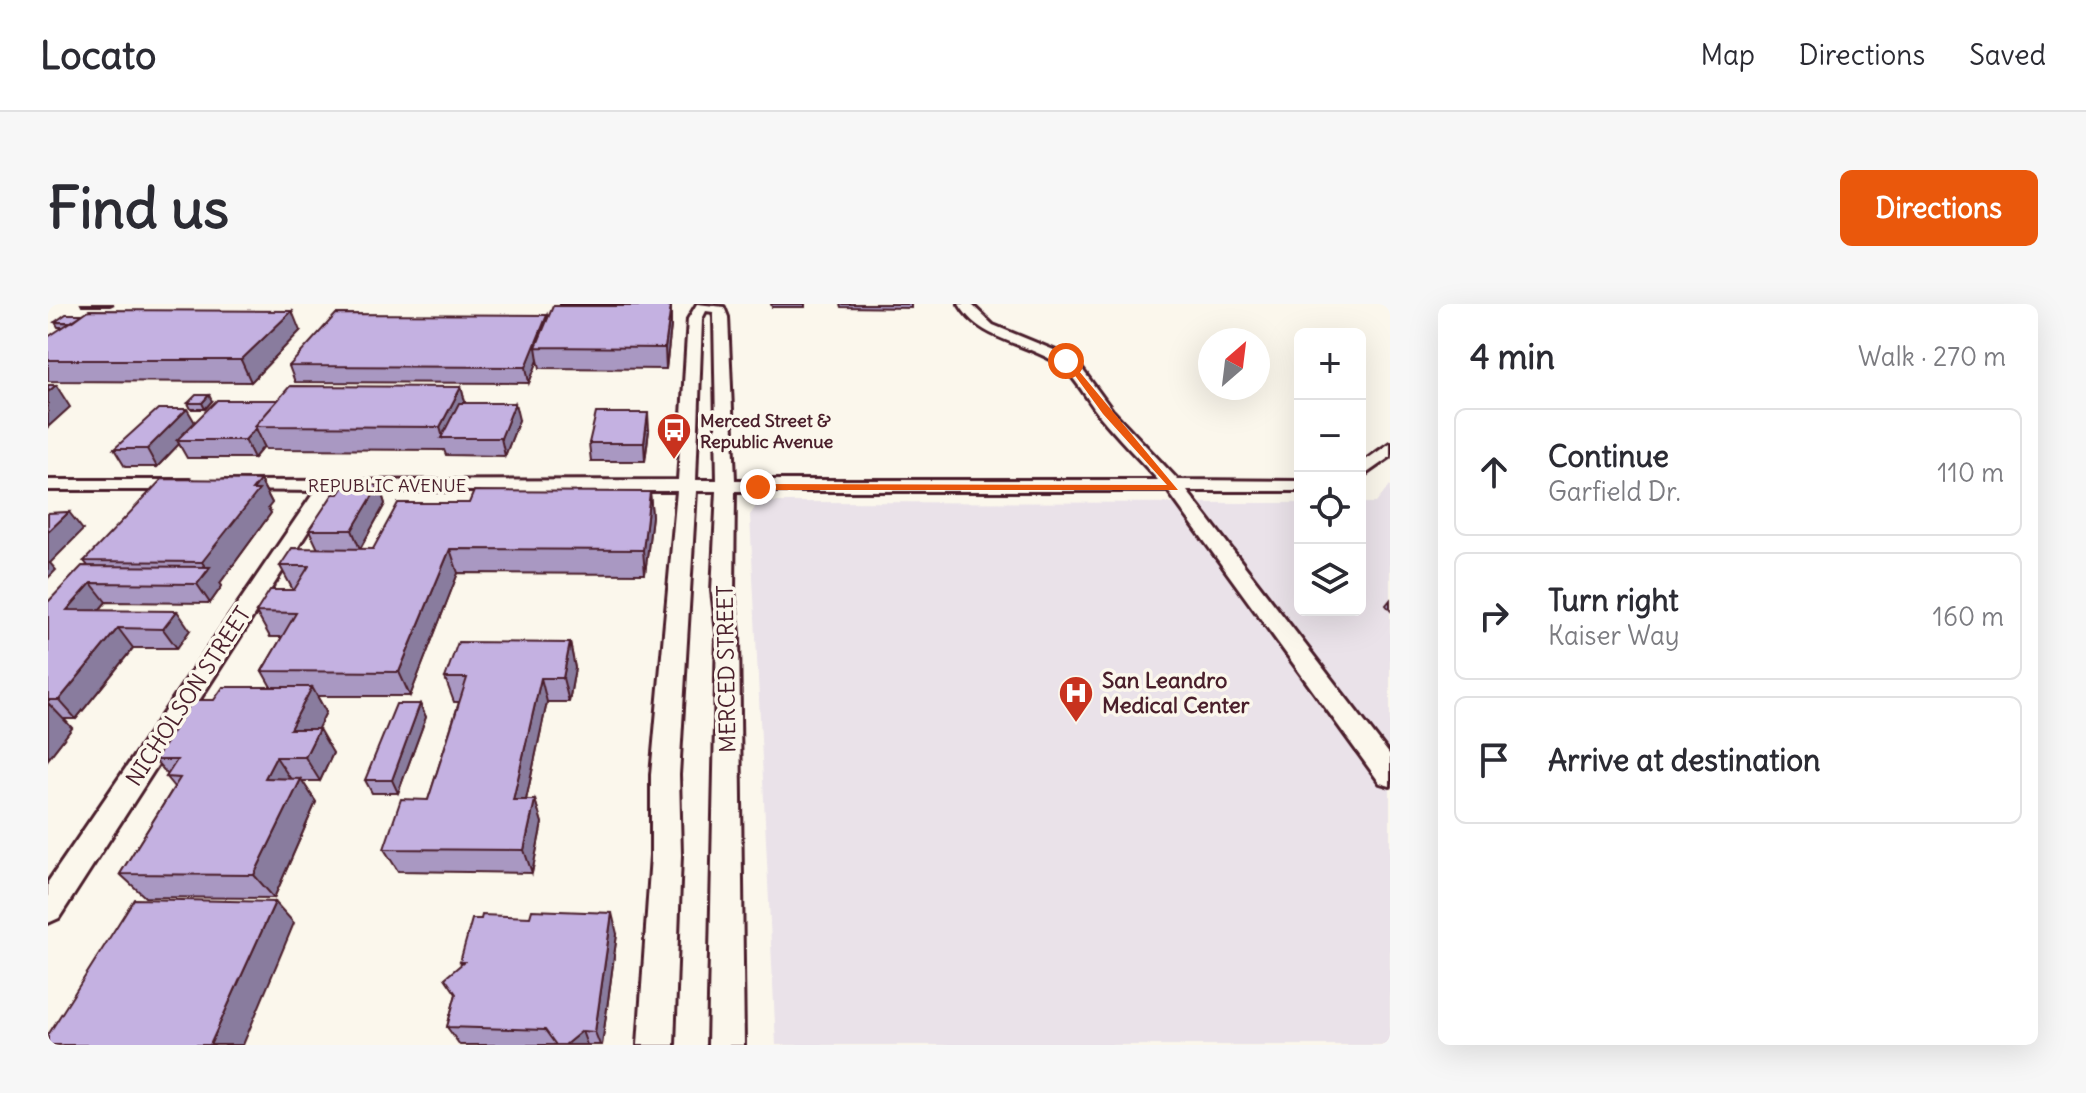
<!DOCTYPE html>
<meta charset="utf-8">
<style>
:root{--surface:#fff;--page:#f7f7f7;--text:#2b2b33;--muted:#7c7c81;--line:#e1e1e2;--accent:#ea580c}
body{margin:0;font-family:Delius,sans-serif;background:var(--page);color:var(--text)}
.controls{position:absolute;right:24px;top:24px;display:grid;overflow:hidden;border-radius:12px;box-shadow:0 8px 32px #0002}
.controls button{width:72px;height:72px;display:grid;place-items:center;padding:0;border:0;border-bottom:2px solid var(--line);background:var(--surface);color:var(--text);font:40px sans-serif}
.compass{position:absolute;left:1150px;top:24px;width:72px;height:72px;border-radius:50%;background:var(--surface);box-shadow:0 8px 32px #0002;rotate:28deg}
.stop{position:absolute;width:24px;height:24px;margin:-18px;border:6px solid #ea580c;border-radius:50%;background:#fff}
.stop.end{background:#ea580c;border-color:#fff;box-shadow:0 2px 8px #0008}
.list{margin:0;padding:0;list-style:none}
h2{display:flex;justify-content:space-between;align-items:center;height:104px;margin:0;padding:0 32px;font-size:34px}
h2 small{font-size:26px;font-weight:400;color:var(--muted)}
.list li{display:grid;grid-template-columns:52px 1fr auto;gap:24px;align-items:center;box-sizing:border-box;height:128px;margin:0 16px 16px;padding:0 16px;border:2px solid var(--line);border-radius:12px}
.list b{display:block;font-size:30px;white-space:nowrap}
.list p{margin:0;font-size:26px;white-space:nowrap;color:var(--muted)}
.list em{font-size:26px;font-style:normal;color:var(--muted)}
.icon{flex:none;width:44px;height:44px;fill:none;stroke:currentColor;stroke-width:2;stroke-linecap:round;stroke-linejoin:round}
.map{position:relative;flex:none;width:1342px;height:741px;overflow:hidden;border-radius:12px}
header{display:flex;align-items:center;gap:48px;box-sizing:border-box;height:112px;padding:0 40px;background:var(--surface);border-bottom:2px solid var(--line)}
header strong{font-size:38px}
nav{display:flex;gap:44px;margin-inline-start:auto;font-size:28px}
.intro{display:flex;align-items:center;justify-content:space-between;box-sizing:border-box;height:192px;padding:0 48px}
h1{margin:0;font-size:56px}
.button{padding:20px 36px;border-radius:12px;background:var(--accent);color:#fff;font-size:28px;font-weight:700}
main{display:flex;gap:48px;padding:0 48px}
aside{flex:1;background:var(--surface);border-radius:12px;box-shadow:0 8px 32px #0002}
.map>svg:first-child{display:block}
</style>
<header>
<strong>Locato</strong>
<nav><a>Map</a><a>Directions</a><a>Saved</a></nav>
</header>
<div class="intro"><h1>Find us</h1><a class="button">Directions</a></div>
<main>
<div class="map">
<svg width="1342" height="741" viewBox="0 0 1342 741">
<rect width="100%" height="100%" fill="#fbf7ec"/>
<filter id="ink" filterUnits="userSpaceOnUse"><feTurbulence type="fractalNoise" baseFrequency=".0125" numOctaves="2"/><feDisplacementMap in="SourceGraphic" scale="16" xChannelSelector="R" yChannelSelector="G"/><feConvolveMatrix kernelMatrix="1 2 1 2 8 2 1 2 1" color-interpolation-filters="sRGB"/></filter>
<g filter="url(#ink)">
<path fill="#eae2e9" d="M 1342,181 L 1342,741 L 728,741 L 702,211 L 708,202 L 721,198 L 1252,199 L 1252,306 L 1312,306 L 1312,199 L 1328,199 Z"/>
<g fill="none" stroke-linecap="round" stroke-linejoin="round">
<g stroke="#4a1f2b" stroke-width="6">
<path id="minor" d="M 649,0 L 676,3 L 680,13 L 687,176 L 1110,176 C 1091,155 1070,134 1052,112 C 1036,92 1027,69 1004,56 C 971,37 931,35 911,0 L 923,0 L 945,21 L 1013,49 L 1031,61 L 1064,106 L 1130,176 L 1252,177 L 1252,187 L 1139,187 L 1342,451 L 1342,482 L 1332,479 L 1120,187 L 687,187 L 686,287 L 691,329 L 696,741 L 660,741 L 669,329 L 664,287 L 669,187 L 648,187 L 631,471 L 633,551 L 626,741 L 590,741 L 603,551 L 603,471 L 629,187 L 286,187 L 11,614 L 0,619 L 0,578 L 267,187 L 182,186 L 176,185 L 176,177 L 630,176 L 640,15 ZM 658,7 L 665,8 L 666,13 L 669,176 L 648,176 L 654,15 Z
M 1342,139 L 1342,153 L 1312,174 L 1312,160 Z
M 0,176 L 142,176 L 151,181 L 142,186 L 0,186 Z"/>
</g>
<use href="#minor" fill="#fbf7ec" fill-rule="evenodd"/>
</g>
<path fill="#a998c2" stroke="#4a1f2b" stroke-width="2" d="M 33,0 L 66,0 L 62,2 L 34,2 Z
M 512,0 L 605,0 L 605,2 L 623,22 L 618,65 L 492,64 L 490,56 L 481,79 L 247,78 L 241,62 L 500,14 L 512,2 Z
M 723,0 L 757,0 L 757,3 L 724,3 Z
M 792,0 L 863,0 L 863,4 L 793,3 Z
M 7,18 L 252,27 L 203,78 L 0,77 L 0,56 L 16,23 L 10,23 Z
M 413,83 L 417,99 L 471,116 L 457,152 L 398,151 L 396,146 L 218,145 L 216,142 L 206,154 L 139,154 L 131,140 L 109,163 L 77,163 L 66,145 L 146,118 L 230,96 Z
M 164,97 L 157,105 L 143,105 L 140,99 Z
M 601,126 L 597,157 L 543,157 L 541,139 Z
M 212,176 L 224,199 L 220,204 L 223,209 L 172,279 L 174,282 L 162,299 L 58,298 L 51,306 L 142,326 L 129,344 L 85,344 L 28,415 L 16,415 L 24,424 L 0,455 L 0,298 L 40,262 L 36,257 Z
M 331,181 L 337,200 L 312,245 L 325,245 L 421,199 L 602,188 L 604,212 L 597,270 L 410,269 L 362,392 L 269,392 L 278,408 L 269,425 L 285,449 L 272,477 L 254,477 L 268,498 L 226,594 L 97,593 L 72,570 L 126,483 L 118,473 L 120,471 L 107,456 L 166,396 L 223,383 L 214,367 L 234,333 L 222,333 L 208,308 L 245,286 L 232,262 L 270,245 L 261,226 L 291,190 Z
M 1342,296 L 1342,306 L 1338,301 Z
M 522,339 L 527,364 L 521,398 L 499,398 L 478,496 L 487,496 L 494,519 L 484,569 L 350,567 L 336,545 L 380,496 L 411,398 L 406,398 L 397,374 Z
M 372,400 L 378,413 L 350,489 L 324,489 L 317,476 Z
M 569,630 L 554,741 L 412,741 L 399,723 L 408,690 L 413,660 L 412,658 Z"/>
<path fill="#897c9e" stroke="#4a1f2b" stroke-width="2" d="M 623,2 L 623,22 L 618,65 L 617,44 Z
M 244,7 L 252,27 L 203,78 L 193,56 Z
M 499,11 L 502,26 L 488,43 L 490,56 L 481,79 L 478,63 Z
M 8,81 L 22,103 L 0,123 L 0,88 Z
M 413,83 L 419,105 L 395,134 L 392,123 Z
M 161,91 L 164,97 L 157,105 L 154,99 Z
M 467,99 L 471,116 L 457,152 L 453,134 Z
M 139,105 L 149,122 L 129,136 L 131,140 L 109,163 L 99,145 Z
M 600,109 L 601,126 L 597,157 L 596,139 Z
M 208,124 L 216,142 L 206,154 L 197,136 Z
M 212,176 L 224,199 L 220,204 L 223,209 L 172,279 L 174,282 L 162,299 L 149,280 L 160,267 L 154,258 Z
M 331,181 L 337,200 L 312,245 L 304,226 Z
M 602,188 L 604,212 L 597,270 L 595,246 Z
M 21,208 L 35,226 L 2,259 L 8,266 L 0,274 L 0,228 Z
M 402,245 L 410,269 L 362,392 L 351,368 Z
M 43,279 L 58,298 L 35,325 L 19,306 Z
M 129,307 L 142,326 L 129,344 L 115,325 Z
M 70,324 L 85,344 L 28,415 L 11,396 Z
M 522,339 L 527,364 L 521,398 L 515,374 Z
M 493,374 L 499,398 L 473,519 L 465,496 Z
M 264,383 L 278,408 L 258,449 L 242,425 Z
M 1,400 L 24,424 L 0,455 L 0,401 Z
M 372,400 L 378,413 L 350,489 L 344,476 Z
M 271,425 L 285,449 L 272,477 L 257,453 Z
M 228,453 L 244,477 L 217,474 Z
M 253,475 L 268,498 L 226,594 L 206,571 Z
M 487,496 L 494,519 L 484,569 L 476,546 Z
M 227,598 L 246,619 L 195,741 L 162,741 Z
M 564,609 L 569,630 L 554,741 L 552,741 L 547,728 Z
M 534,727 L 539,741 L 517,741 Z"/>
<path fill="#c4b1e1" stroke="#4a1f2b" stroke-width="2" d="M 505,2 L 623,2 L 617,44 L 488,43 Z
M 41,6 L 244,7 L 193,56 L 0,56 L 0,33 Z
M 18,10 L 35,10 L 24,18 L 7,18 Z
M 288,10 L 499,11 L 478,63 L 241,62 Z
M 0,81 L 8,81 L 0,88 Z
M 242,82 L 413,83 L 392,123 L 207,122 Z
M 148,91 L 161,91 L 154,99 L 140,99 Z
M 169,96 L 230,96 L 207,122 L 208,124 L 197,136 L 129,136 Z
M 411,99 L 467,99 L 453,134 L 393,134 Z
M 110,105 L 139,105 L 99,145 L 66,145 Z
M 548,109 L 600,109 L 596,139 L 541,139 Z
M 114,175 L 212,176 L 204,186 L 211,186 L 154,258 L 36,257 Z
M 331,181 L 304,226 L 261,226 L 285,190 L 291,190 L 296,183 Z
M 426,187 L 602,188 L 595,246 L 402,245 L 351,368 L 214,367 L 248,309 L 208,308 L 222,286 L 246,286 L 261,262 L 232,262 L 244,244 L 325,245 L 350,199 L 421,199 Z
M 21,208 L 0,228 L 0,209 Z
M 34,262 L 162,263 L 149,280 L 43,279 L 19,306 L 129,307 L 115,325 L 70,324 L 11,396 L 0,396 L 0,298 Z
M 410,338 L 522,339 L 515,374 L 493,374 L 465,496 L 487,496 L 476,546 L 336,545 L 353,495 L 380,496 L 419,374 L 397,374 Z
M 175,383 L 264,383 L 242,425 L 271,425 L 257,453 L 228,453 L 217,474 L 253,475 L 206,571 L 72,570 L 132,474 L 118,473 L 129,456 L 107,456 L 145,396 L 166,396 Z
M 348,400 L 372,400 L 344,476 L 317,476 Z
M 86,595 L 227,598 L 162,741 L 0,741 L 0,731 Z
M 484,606 L 564,609 L 547,728 L 534,727 L 517,741 L 508,741 L 497,726 L 399,723 L 408,690 L 397,674 L 416,658 L 412,658 L 424,615 L 433,615 L 434,611 L 482,613 Z"/>
</g>
<path fill="#ea580c" d="M 1015,55 L 1021,55 L 1130,186 L 710,186 L 705,183 L 710,180 L 1119,181 L 1055,110 Z"/>
<defs>
<g id="bus-pin" transform="scale(1.8)"><path d="M0 17L-7.5 6A9.5 9.5 0 1 1 7.5 6Z" fill="#c8321e" stroke="#fbf7ec"/><path d="M-5-6H5V4H4V6H2V4H-2V6H-4V4H-5ZM-3.5-4V0h7V-4ZM-3.5 1.2v1.5H-2V1.2ZM2 1.2v1.5H3.5V1.2Z" fill="#fff"/></g>
<g id="hospital-pin" transform="scale(1.8)"><path d="M0 17L-7.5 6A9.5 9.5 0 1 1 7.5 6Z" fill="#c8321e" stroke="#fbf7ec"/><path d="M-5-5h3v3.5h4V-5h3V5h-3V1.5h-4V5h-3Z" fill="#fff"/></g>
</defs>
<g fill-rule="evenodd">
<use href="#bus-pin" x="626" y="126"/>
<use href="#hospital-pin" x="1028" y="389"/>
</g>
<g text-anchor="middle" dominant-baseline="central" stroke-width="7" stroke-linejoin="round" paint-order="stroke">
<g font-size="18" font-weight="bold" fill="#4a1f2b" stroke="#fbf7ec" text-anchor="start">
<text x="652" y="116">Merced Street &amp;<tspan x="652" dy="21">Republic Avenue</tspan></text>
</g>
<g font-size="18" fill="#4a1f2b" stroke="#fbf7ec">
<text x="339" y="181">REPUBLIC AVENUE</text>
</g>
<g font-size="22" fill="#4a1f2b" stroke="#fbf7ec">
<text transform="translate(678 365) rotate(-91)">MERCED STREET</text>
<text transform="translate(140 392) rotate(-57)">NICHOLSON STREET</text>
</g>
<g font-size="22" font-weight="bold" fill="#4a1f2b" stroke="#fbf7ec" text-anchor="start">
<text x="1054" y="376">San Leandro<tspan x="1054" dy="25">Medical Center</tspan></text>
</g>
</g>
</svg>
<div class="controls">
<button>+</button>
<button>−</button>
<button><svg class="icon" aria-label="locate" viewBox="0 0 24 24"><circle cx="12" cy="12" r="6"/><path d="M12 2v4M12 18v4M2 12h4M18 12h4"/></svg></button>
<button><svg class="icon" aria-label="layers" viewBox="0 0 24 24"><path d="M12 4l9 5-9 5-9-5zM3 14l9 5 9-5"/></svg></button>
</div>
<svg class="compass" viewBox="-18 -18 36 36"><path d="M0-13l5 13h-10z" fill="#e53935"/><path d="M0 13l5-13h-10z" fill="#7c7c81"/></svg>
<div class="stop" style="left:1018px;top:57px"></div>
<div class="stop end" style="left:710px;top:183px"></div>
</div>
<aside>
<h2>4 min<small>Walk · 270 m</small></h2>
<ul class="list">
<li><svg class="icon" aria-label="ahead" viewBox="0 0 24 24"><path d="M12 20V5M6 11l6-6 6 6"/></svg><div><b>Continue</b><p>Garfield Dr.</p></div><em>110 m</em></li>
<li><svg class="icon" aria-label="right" viewBox="0 0 24 24"><path d="M7 20v-9h11M14 6l5 5-5 5"/></svg><div><b>Turn right</b><p>Kaiser Way</p></div><em>160 m</em></li>
<li><svg class="icon" aria-label="arrive" viewBox="0 0 24 24"><path d="M6 21V4h12l-3 4 3 4H6"/></svg><div><b>Arrive at destination</b></div></li>
</ul>
</aside>
</main>
